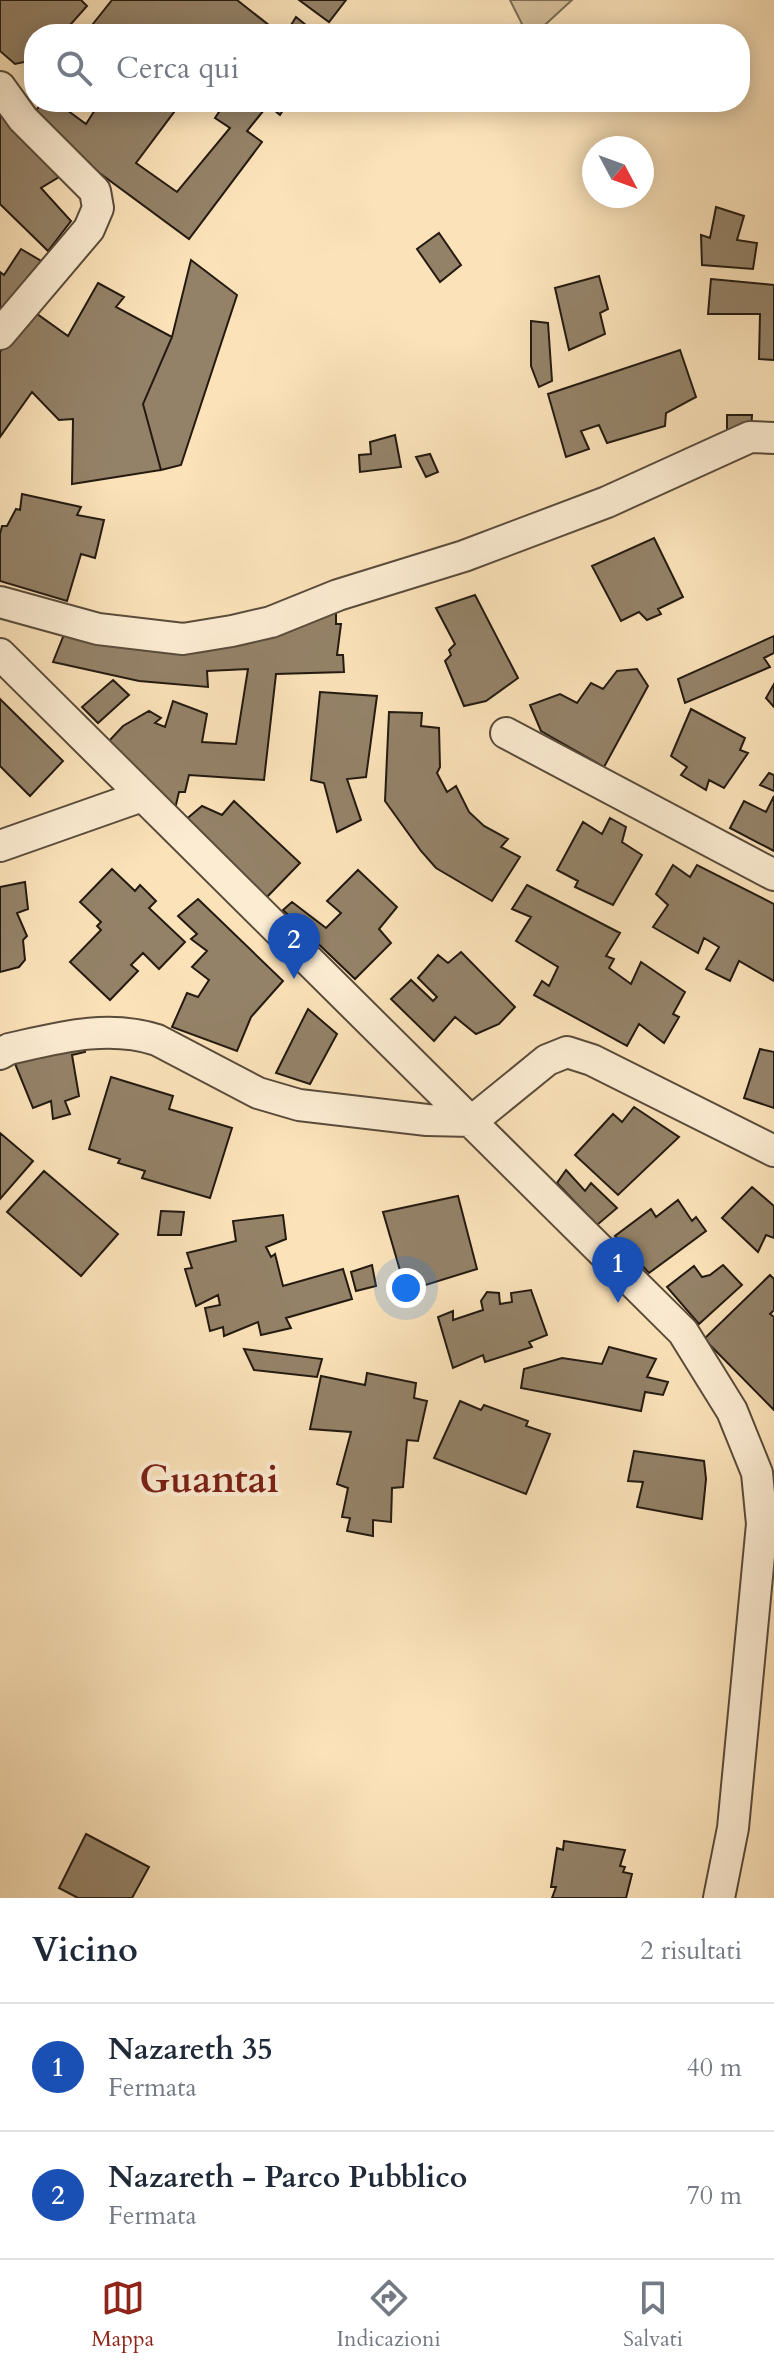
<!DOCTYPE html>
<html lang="it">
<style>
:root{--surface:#fff;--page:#f2f2f3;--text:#1f2937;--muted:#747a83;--line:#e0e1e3;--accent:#8f2418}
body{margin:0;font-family:Cardo,serif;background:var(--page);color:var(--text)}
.compass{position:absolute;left:582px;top:136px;width:72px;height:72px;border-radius:50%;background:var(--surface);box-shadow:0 4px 20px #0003;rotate:131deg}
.you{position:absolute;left:406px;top:1288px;width:28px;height:28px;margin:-20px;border:6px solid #fff;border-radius:50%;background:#1a73e8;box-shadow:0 0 0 12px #1a73e833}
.badge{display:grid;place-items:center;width:52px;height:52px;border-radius:50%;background:var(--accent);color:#fff;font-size:26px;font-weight:700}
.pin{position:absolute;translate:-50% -66px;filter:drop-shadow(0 2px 4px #0008)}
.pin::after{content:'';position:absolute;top:42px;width:28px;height:24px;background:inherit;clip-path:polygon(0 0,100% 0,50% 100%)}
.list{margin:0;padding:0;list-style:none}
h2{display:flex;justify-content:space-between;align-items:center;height:104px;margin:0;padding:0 32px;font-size:34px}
h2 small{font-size:26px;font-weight:400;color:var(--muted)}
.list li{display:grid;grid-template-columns:52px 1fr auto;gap:24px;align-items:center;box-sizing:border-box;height:128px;padding:0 32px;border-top:2px solid var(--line)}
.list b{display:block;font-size:30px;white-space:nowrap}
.list p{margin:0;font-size:26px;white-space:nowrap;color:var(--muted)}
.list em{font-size:26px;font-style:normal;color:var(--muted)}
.icon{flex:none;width:44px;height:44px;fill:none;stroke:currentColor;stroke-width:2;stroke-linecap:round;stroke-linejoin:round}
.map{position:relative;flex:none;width:774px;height:1898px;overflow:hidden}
.search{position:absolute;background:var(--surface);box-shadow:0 4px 20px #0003;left:24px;right:24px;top:24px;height:88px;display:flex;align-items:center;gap:20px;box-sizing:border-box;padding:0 28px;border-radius:32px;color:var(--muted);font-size:30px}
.sheet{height:360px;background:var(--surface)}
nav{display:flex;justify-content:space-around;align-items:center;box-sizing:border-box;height:112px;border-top:2px solid var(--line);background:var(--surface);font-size:22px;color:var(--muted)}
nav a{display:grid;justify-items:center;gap:4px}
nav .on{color:var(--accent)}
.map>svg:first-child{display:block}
</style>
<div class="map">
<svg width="774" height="1898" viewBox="0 0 774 1898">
<rect width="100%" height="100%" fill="#fbe2b9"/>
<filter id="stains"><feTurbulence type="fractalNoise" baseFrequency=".0025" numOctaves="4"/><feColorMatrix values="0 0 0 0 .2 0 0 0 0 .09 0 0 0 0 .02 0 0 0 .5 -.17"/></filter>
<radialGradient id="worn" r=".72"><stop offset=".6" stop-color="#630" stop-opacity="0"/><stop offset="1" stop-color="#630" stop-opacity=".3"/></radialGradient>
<path fill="#d6c09c" stroke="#7d6d56" stroke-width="2" d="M 510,0 L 572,0 L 535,34 L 527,34 Z"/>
<path fill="#948268" stroke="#241a11" stroke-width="2" d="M 0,0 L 81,0 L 87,6 L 62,34 L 34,34 L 34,60 L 15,64 L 0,51 Z
M 112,0 L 237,0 L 279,33 L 283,26 L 288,30 L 296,17 L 317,34 L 202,34 L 198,31 L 196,34 L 85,34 Z
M 299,0 L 346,0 L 329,22 Z
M 0,101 L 26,142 L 59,177 L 41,188 L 71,221 L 48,251 L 0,204 Z
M 42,102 L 56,102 L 86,124 L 100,102 L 176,102 L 180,104 L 136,163 L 177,192 L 230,128 L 215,118 L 219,112 L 205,102 L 288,102 L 280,115 L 268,105 L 247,131 L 262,142 L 189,239 L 29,121 Z
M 716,207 L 744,216 L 737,240 L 757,243 L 753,269 L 702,265 L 701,235 L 710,238 Z
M 439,233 L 461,265 L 440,282 L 417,249 Z
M 21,249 L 43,262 L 0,317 L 0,272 L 4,275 Z
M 191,260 L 237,295 L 181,465 L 161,470 L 143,404 L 172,337 Z
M 599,276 L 608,309 L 600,313 L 605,334 L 569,350 L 555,288 Z
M 711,279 L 774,285 L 774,360 L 759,359 L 760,314 L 708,314 Z
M 98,283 L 124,297 L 116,307 L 172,337 L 143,404 L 161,470 L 72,484 L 73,419 L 59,420 L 32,392 L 0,437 L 0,352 L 30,309 L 68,336 Z
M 531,321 L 548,323 L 552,381 L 539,387 L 531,366 Z
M 680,350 L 696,397 L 666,413 L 665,426 L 607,443 L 599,425 L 581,431 L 589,449 L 566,457 L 548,394 Z
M 727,415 L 752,415 L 751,431 L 727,433 Z
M 395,435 L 401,467 L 360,472 L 359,455 L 371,454 L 370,442 Z
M 430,454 L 438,472 L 426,477 L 416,457 Z
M 22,494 L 81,507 L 77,515 L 104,520 L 95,558 L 81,554 L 67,601 L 0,581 L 0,534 L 2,526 L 7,526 L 16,509 L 20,510 Z
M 654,538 L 683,597 L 658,609 L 661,614 L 647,620 L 639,612 L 621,621 L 592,566 Z
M 475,595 L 518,678 L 486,701 L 464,706 L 445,661 L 451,655 L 449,650 L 455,644 L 436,608 Z
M 336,603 L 336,624 L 341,624 L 337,655 L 343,655 L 344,672 L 276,674 L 264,780 L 189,775 L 185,792 L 179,792 L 175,809 L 109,741 L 123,726 L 149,711 L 161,718 L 155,723 L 165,727 L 173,701 L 207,714 L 202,742 L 236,744 L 248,669 L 207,671 L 208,687 L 139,681 L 53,662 L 65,632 L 257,636 Z
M 774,636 L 774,653 L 764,658 L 770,667 L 685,703 L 678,679 Z
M 637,669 L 648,686 L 604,767 L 541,731 L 530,705 L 560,694 L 577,703 L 591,683 L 603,689 L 617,671 Z
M 113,680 L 129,695 L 98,723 L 82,707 Z
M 774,684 L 774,707 L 766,698 Z
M 320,692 L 377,696 L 366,777 L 347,779 L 361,820 L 337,832 L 324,783 L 311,780 Z
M 0,699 L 63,761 L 30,796 L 0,766 Z
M 691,709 L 745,738 L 740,750 L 748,753 L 724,788 L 709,780 L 706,790 L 681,775 L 687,767 L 671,756 Z
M 389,712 L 422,713 L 421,726 L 439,728 L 440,767 L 437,773 L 447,792 L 456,786 L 469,812 L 484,826 L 508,839 L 501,847 L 520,857 L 492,901 L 436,868 L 421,851 L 385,801 Z
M 769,773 L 774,775 L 774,791 L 760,785 Z
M 774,796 L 774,851 L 730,828 L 744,801 L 766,812 Z
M 234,801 L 300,863 L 265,899 L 184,821 L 202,806 L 222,815 Z
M 610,818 L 626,827 L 622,842 L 642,855 L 613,905 L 575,887 L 578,881 L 557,870 L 583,822 L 602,834 Z
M 673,865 L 690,877 L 697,865 L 774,904 L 774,981 L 739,961 L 730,981 L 706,969 L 719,947 L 704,938 L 698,953 L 653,927 L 668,905 L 656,894 Z
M 112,869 L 135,891 L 140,885 L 156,901 L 149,908 L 185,942 L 159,969 L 143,953 L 131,965 L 138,971 L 110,1000 L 70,962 L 101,930 L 97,926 L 101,922 L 80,902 Z
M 358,870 L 397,907 L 379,929 L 391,943 L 355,979 L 283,910 L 292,902 L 326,928 L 341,913 L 327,901 Z
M 25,882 L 28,909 L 17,913 L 27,936 L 23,940 L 25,960 L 19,967 L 0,972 L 0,887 Z
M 527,885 L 620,933 L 606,956 L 614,959 L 609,968 L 631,984 L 641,962 L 685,992 L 673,1014 L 679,1017 L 664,1043 L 639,1024 L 627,1046 L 534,995 L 542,981 L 549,986 L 558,967 L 516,941 L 531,917 L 512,909 Z
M 198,899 L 283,981 L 251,1017 L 237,1051 L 172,1027 L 187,993 L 198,997 L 209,980 L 192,967 L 207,951 L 191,939 L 197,934 L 178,916 Z
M 461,952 L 515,1007 L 499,1024 L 476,1034 L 455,1017 L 434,1041 L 391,999 L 411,980 L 433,1001 L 437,997 L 418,978 L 438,955 L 448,963 Z
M 308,1009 L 337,1034 L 310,1084 L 276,1073 Z
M 84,1038 L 85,1052 L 72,1055 L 79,1096 L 65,1101 L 70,1114 L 53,1119 L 51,1101 L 33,1108 L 11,1054 Z
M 760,1049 L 774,1052 L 774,1108 L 744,1098 Z
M 111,1077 L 173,1096 L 169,1109 L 232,1128 L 210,1198 L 142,1178 L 145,1171 L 118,1163 L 120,1159 L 89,1149 Z
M 634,1107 L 679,1137 L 618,1195 L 575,1155 L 613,1114 L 622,1122 Z
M 0,1133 L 33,1161 L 0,1199 Z
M 566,1170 L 585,1191 L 591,1183 L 617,1208 L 597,1225 L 557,1183 Z
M 44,1171 L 118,1234 L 81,1276 L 7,1212 Z
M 752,1187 L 774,1206 L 774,1238 L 766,1235 L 758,1252 L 722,1218 Z
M 458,1196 L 477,1269 L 406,1291 L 383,1212 Z
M 678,1200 L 692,1221 L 696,1217 L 706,1231 L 649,1273 L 615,1236 L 651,1209 L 656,1217 Z
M 161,1211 L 184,1212 L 181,1235 L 158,1235 Z
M 283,1215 L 286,1239 L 266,1247 L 271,1257 L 275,1254 L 283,1286 L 343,1269 L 352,1299 L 286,1318 L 291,1328 L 261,1335 L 258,1322 L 224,1336 L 223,1327 L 210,1331 L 205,1308 L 220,1305 L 218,1295 L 196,1306 L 185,1269 L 192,1268 L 187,1253 L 236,1241 L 233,1221 Z
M 372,1265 L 376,1286 L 356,1291 L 351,1272 Z
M 723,1265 L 742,1285 L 699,1324 L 667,1287 L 694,1266 L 702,1277 L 710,1275 Z
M 770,1275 L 774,1279 L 774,1310 L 770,1314 L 774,1317 L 774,1410 L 704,1339 Z
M 531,1290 L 547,1335 L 529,1342 L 532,1347 L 485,1362 L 483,1355 L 453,1368 L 438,1317 L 453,1311 L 453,1320 L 483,1310 L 481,1301 L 487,1292 L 499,1293 L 500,1304 L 512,1302 L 511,1293 Z
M 609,1347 L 656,1359 L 647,1377 L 668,1382 L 663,1395 L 645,1392 L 641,1411 L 521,1388 L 524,1369 L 562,1358 L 602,1364 Z
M 244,1349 L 322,1359 L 317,1377 L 254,1370 Z
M 367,1373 L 416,1383 L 414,1398 L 427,1401 L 418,1441 L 407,1440 L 403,1487 L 392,1488 L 391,1522 L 373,1520 L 373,1536 L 347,1531 L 350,1518 L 342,1517 L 348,1488 L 337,1484 L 351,1432 L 310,1429 L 321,1376 L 365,1385 Z
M 460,1401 L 481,1410 L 484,1405 L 528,1421 L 526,1426 L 550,1434 L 526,1494 L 434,1458 Z
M 634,1451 L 704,1461 L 706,1479 L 702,1519 L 637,1507 L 643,1482 L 628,1481 Z
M 86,1834 L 149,1867 L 132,1898 L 78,1898 L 59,1888 Z
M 564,1841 L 625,1850 L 620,1866 L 625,1867 L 623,1872 L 632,1874 L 626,1898 L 552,1898 L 556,1887 L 551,1887 L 557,1848 L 563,1850 Z"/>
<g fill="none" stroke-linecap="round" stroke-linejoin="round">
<g stroke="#5a4c3b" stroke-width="34">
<path id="street" d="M 0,87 L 23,119 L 95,191 L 98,208 L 89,229 L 0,334
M 0,602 L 98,629 L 183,639 L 232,631 L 271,622 L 338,595 L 464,556 L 607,502 L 750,437 L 774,438
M 0,654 L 683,1332 L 732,1411 L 757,1473 L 762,1524 L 733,1828 L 719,1898
M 506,733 L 774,875
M 0,846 L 142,796
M 0,1054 L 9,1049 C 58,1038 107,1024 157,1040 L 258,1093 L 299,1105 L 427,1120 L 472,1121 L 547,1060 L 567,1052 L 592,1060 L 774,1151"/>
</g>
<use href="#street" stroke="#fcecd2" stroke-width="30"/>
</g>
<g text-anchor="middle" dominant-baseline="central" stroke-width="8" stroke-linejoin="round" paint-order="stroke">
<g font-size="38" font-weight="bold" fill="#7a1f14" stroke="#fcecd2">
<text x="209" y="1480">Guantai</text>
</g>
</g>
<rect width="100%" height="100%" filter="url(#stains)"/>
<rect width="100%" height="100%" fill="url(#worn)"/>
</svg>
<svg class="compass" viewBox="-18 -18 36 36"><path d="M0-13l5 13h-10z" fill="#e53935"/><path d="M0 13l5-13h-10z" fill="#747a83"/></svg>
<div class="you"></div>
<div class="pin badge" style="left:618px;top:1303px;background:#1a4fb4">1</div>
<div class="pin badge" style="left:294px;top:979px;background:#1a4fb4">2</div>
<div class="search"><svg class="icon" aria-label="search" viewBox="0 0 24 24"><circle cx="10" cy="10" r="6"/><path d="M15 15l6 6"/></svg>Cerca qui</div>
</div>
<section class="sheet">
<h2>Vicino<small>2 risultati</small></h2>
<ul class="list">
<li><span class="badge" style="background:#1a4fb4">1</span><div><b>Nazareth 35</b><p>Fermata</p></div><em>40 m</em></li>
<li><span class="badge" style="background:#1a4fb4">2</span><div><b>Nazareth - Parco Pubblico</b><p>Fermata</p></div><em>70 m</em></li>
</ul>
</section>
<nav>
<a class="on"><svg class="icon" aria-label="map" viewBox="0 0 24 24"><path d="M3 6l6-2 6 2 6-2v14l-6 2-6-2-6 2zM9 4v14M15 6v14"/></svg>Mappa</a>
<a><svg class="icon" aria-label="directions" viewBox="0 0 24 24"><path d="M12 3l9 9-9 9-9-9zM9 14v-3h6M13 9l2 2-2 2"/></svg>Indicazioni</a>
<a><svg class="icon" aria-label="saved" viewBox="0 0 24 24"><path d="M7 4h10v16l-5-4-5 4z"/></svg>Salvati</a>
</nav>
